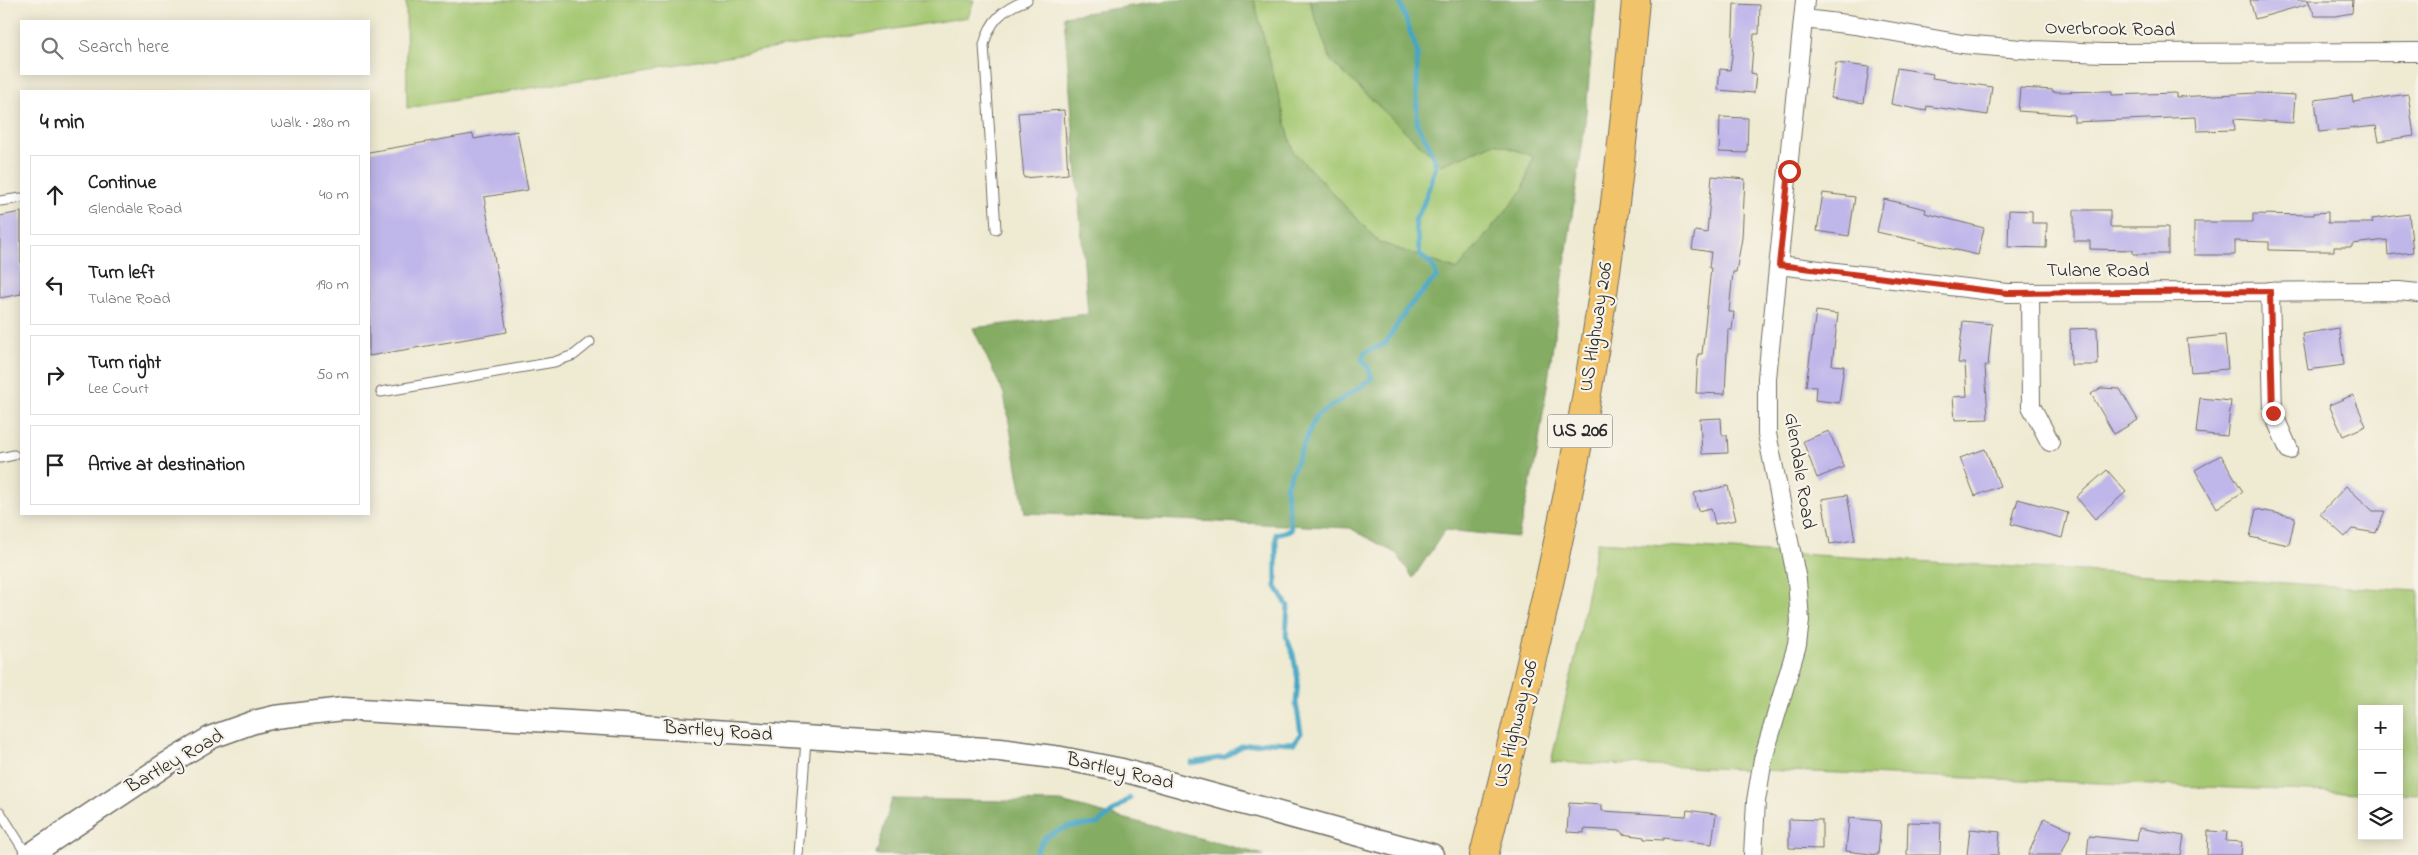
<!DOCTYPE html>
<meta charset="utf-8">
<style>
:root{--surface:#fff;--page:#f2f2f2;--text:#222;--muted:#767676;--line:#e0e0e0}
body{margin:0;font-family:"Indie Flower",sans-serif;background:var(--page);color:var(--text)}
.controls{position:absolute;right:15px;bottom:15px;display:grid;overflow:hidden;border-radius:0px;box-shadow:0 2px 12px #0003}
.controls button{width:45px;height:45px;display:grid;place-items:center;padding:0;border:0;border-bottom:1px solid var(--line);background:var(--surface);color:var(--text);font:25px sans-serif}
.stop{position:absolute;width:15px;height:15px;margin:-11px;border:4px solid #c8321e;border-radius:50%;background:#fff}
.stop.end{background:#c8321e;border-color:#fff;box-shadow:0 1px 5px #0008}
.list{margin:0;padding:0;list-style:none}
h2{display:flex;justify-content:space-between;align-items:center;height:65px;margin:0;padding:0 20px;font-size:21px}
h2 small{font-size:16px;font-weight:400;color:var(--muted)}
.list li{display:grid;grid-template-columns:32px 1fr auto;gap:15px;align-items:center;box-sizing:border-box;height:80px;margin:0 10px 10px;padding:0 10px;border:1px solid var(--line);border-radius:0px}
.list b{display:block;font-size:19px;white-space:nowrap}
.list p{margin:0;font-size:16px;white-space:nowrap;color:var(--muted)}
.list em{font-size:16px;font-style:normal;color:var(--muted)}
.icon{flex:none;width:28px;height:28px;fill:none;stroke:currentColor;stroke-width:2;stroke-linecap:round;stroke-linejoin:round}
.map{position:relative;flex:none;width:2418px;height:855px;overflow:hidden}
.search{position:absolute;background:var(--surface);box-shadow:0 2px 12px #0003;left:20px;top:20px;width:350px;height:55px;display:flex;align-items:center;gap:12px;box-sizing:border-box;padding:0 18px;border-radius:0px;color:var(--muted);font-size:19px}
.panel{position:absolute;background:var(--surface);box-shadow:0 2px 12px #0003;left:20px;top:90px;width:350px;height:425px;border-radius:0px}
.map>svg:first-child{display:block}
</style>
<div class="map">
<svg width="2418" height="855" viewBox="0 0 2418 855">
<rect width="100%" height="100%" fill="#f7f3e8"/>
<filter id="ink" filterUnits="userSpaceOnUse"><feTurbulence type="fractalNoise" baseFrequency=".02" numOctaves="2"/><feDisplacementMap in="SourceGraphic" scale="10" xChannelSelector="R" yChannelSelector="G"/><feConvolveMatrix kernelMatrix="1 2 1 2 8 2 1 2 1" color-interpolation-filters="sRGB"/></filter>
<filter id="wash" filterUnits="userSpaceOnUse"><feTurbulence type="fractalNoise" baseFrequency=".0096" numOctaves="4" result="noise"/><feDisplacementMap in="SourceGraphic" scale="20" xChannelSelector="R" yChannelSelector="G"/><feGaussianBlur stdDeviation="1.12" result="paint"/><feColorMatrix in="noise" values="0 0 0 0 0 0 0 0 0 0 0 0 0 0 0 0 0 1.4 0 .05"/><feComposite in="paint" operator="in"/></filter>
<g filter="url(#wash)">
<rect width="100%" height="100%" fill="#efead2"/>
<path fill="#a5c872" stroke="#687a4e" d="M 406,0 L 974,0 L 968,17 L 407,108 Z
M 1254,0 L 1309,0 L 1331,61 L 1441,165 L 1495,143 L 1533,156 L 1523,190 L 1458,270 L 1379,242 L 1293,151 Z
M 1597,542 L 2418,591 L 2418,795 L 2399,794 L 2399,709 L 2362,709 L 2362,793 L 1551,762 L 1576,655 Z"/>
<path fill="#84ac64" stroke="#586c48" d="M 1172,0 L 1254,0 L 1293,151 L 1379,242 L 1457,270 L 1523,190 L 1533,156 L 1495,143 L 1441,165 L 1331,61 L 1309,0 L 1596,0 L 1584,134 L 1537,454 L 1518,537 L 1445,530 L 1413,578 L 1397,554 L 1350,528 L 1025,513 L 1004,394 L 973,328 L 1088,314 L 1064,16 Z
M 892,799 L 1061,802 L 1264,855 L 876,855 Z"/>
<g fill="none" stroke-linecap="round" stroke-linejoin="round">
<path stroke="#44a6c4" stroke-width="5" d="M 1191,763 L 1225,757 L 1241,746 L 1270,742 L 1294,743 L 1301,733 L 1296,703 L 1298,680 L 1293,654 L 1286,636 L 1288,606 L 1276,587 L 1276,534 L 1291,530 L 1286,486 L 1316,416 L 1372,379 L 1369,369 L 1362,359 L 1365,352 L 1385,344 L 1407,309 L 1437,276 L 1432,265 L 1420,255 L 1415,220 L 1423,205 L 1436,166 L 1428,143 L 1417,125 L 1417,51 L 1399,0
M 1034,855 L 1045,837 L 1067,827 L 1097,824 L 1130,798"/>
</g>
<g id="blocks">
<path fill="#bfb6ea" d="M 2250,0 L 2308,0 L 2308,4 L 2255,19 Z
M 2308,0 L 2353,0 L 2352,13 L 2335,16 L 2315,16 Z
M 1734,4 L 1760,5 L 1759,34 L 1754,34 L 1751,73 L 1756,74 L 1754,93 L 1718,90 L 1720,69 L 1730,70 L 1732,57 Z
M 1836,63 L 1869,67 L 1864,103 L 1831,98 Z
M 1897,68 L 1933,74 L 1932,78 L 1992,87 L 1988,115 L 1927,106 L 1926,111 L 1891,104 Z
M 2020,88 L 2053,90 L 2053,92 L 2112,91 L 2112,95 L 2176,93 L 2176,97 L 2257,93 L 2295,95 L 2293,123 L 2234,119 L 2235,130 L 2197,131 L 2196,117 L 2074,122 L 2074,115 L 2018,111 Z
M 2408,94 L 2414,136 L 2379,141 L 2376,126 L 2319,132 L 2315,100 L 2352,95 L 2353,102 Z
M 1064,110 L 1068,174 L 1024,178 L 1018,113 Z
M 1720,117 L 1748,118 L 1747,153 L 1719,152 Z
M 517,131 L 528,190 L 484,197 L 507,332 L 369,356 L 369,152 L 473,134 L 474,139 Z
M 1712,176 L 1745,179 L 1742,238 L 1736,272 L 1733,272 L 1729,312 L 1734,312 L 1732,330 L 1728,330 L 1725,394 L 1696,393 L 1698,354 L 1702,354 L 1711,268 L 1709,268 L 1711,252 L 1692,249 L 1695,231 L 1707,233 Z
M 1823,193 L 1855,197 L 1849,236 L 1817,231 Z
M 1884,199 L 1926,209 L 1925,213 L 1984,228 L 1978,255 L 1877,232 Z
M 2009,210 L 2032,211 L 2032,223 L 2047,223 L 2046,248 L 2008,247 Z
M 2074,210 L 2110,210 L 2110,227 L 2168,227 L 2168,254 L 2133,254 L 2133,250 L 2090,249 L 2090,241 L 2074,241 Z
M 21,212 L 21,294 L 0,298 L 0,216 Z
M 2328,212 L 2328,223 L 2373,223 L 2372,219 L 2409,214 L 2413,252 L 2388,255 L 2387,240 L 2352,244 L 2352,247 L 2334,247 L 2334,251 L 2314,251 L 2269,250 L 2269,242 L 2235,241 L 2235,255 L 2194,255 L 2194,222 L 2253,222 L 2253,214 L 2314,215 L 2314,213 Z
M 1816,311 L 1838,314 L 1832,365 L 1844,366 L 1839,403 L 1815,400 L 1816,387 L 1806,386 Z
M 1963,321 L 1992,324 L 1988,366 L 1985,365 L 1988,419 L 1955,420 L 1953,397 L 1967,396 L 1965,363 L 1958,363 Z
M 2097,328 L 2098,365 L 2071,365 L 2070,329 Z
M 2339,328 L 2344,365 L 2308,370 L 2302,334 Z
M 2225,335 L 2228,369 L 2191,372 L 2187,339 Z
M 2101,388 L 2120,389 L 2138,420 L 2114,434 L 2091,394 Z
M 2353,395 L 2366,426 L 2343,436 L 2329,405 Z
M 2200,398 L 2231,401 L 2227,436 L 2196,433 Z
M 1721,418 L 1722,435 L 1727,435 L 1728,453 L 1702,454 L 1700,419 Z
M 1829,431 L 1844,467 L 1817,478 L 1803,441 Z
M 1985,449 L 2000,486 L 1975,496 L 1960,458 Z
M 2221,455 L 2243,492 L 2217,508 L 2195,470 Z
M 2107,470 L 2126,492 L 2095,519 L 2076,497 Z
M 1728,486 L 1736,520 L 1715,524 L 1711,508 L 1698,511 L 1694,493 Z
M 2346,486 L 2373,511 L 2385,511 L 2376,533 L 2352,529 L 2345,537 L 2320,514 Z
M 1847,495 L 1855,540 L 1830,544 L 1822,499 Z
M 2018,499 L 2068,513 L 2062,538 L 2011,524 Z
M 2256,509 L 2295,517 L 2289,545 L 2250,537 Z
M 1569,803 L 1602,805 L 1602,811 L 1686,816 L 1687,810 L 1716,814 L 1712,844 L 1663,838 L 1663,840 L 1644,839 L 1644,837 L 1622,834 L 1622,831 L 1584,829 L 1584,833 L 1567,832 Z
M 1849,818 L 1881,821 L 1878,855 L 1846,851 Z
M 2044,818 L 2072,830 L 2061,855 L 2028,855 Z
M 1789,819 L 1822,820 L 1822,849 L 1789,848 Z
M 1908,822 L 1941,823 L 1940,855 L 1907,855 Z
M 2139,828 L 2184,836 L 2181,855 L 2087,855 L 2089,836 L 2137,841 Z
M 1970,829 L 2000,832 L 1998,855 L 1967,855 Z
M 2208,831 L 2227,832 L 2226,841 L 2242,842 L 2241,855 L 2207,855 Z"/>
</g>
</g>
<g filter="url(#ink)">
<use href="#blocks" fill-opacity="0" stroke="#706e65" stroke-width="1"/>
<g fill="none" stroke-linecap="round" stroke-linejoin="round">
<g stroke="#706e65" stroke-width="11">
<path id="service" d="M 0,201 L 21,198
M 996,229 L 984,45 C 990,20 1003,9 1027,0
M 381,392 L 554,362 L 574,355 L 590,342
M 0,458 L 14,455
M 0,812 L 27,855
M 798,855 L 806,739"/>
</g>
<g stroke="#706e65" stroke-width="20">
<path id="minor" d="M 1804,19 L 1855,25 L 1962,44 L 2033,50 L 2103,53 L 2418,52
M 1779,265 L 2007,293 L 2399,291 L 2418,293
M 2270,291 L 2273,413 L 2289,450
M 2030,293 L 2031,406 L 2050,442
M 1753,855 L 1756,801 L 1763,759 L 1797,645 L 1800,621 L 1797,580 L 1767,434 L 1767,378 L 1805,0"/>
</g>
<g stroke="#706e65" stroke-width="25">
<path id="tertiary" d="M 30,855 L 165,765 L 212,737 L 254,722 L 275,717 L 343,709 L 639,726 L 1000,750 L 1061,758 L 1122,770 L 1432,855"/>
</g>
<g stroke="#706e65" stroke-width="30">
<path id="trunk" d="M 1484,855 C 1521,710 1556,564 1583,416 C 1608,279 1624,139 1636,0"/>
</g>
<use href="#service" stroke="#fff" stroke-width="9"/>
<use href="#minor" stroke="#fff" stroke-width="18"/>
<use href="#tertiary" stroke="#fff" stroke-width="22"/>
<use href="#trunk" stroke="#f1c36a" stroke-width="28"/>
</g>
</g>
<g fill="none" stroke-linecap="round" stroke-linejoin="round" filter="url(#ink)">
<path stroke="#c8321e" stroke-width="6" d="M 1789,171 L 1779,265 L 2007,293 L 2270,291 L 2273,413"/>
</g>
<g text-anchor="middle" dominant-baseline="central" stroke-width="4.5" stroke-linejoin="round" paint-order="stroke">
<rect fill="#f7f3e8" stroke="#686764" stroke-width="1" x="1547.5" y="414.5" width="65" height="33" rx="4"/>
<g font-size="19" font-weight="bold" fill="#2b2b2b">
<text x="1580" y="431">US 206</text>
</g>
<g font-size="20" fill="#2b2b2b" stroke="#f7f3e8">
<text transform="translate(2110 30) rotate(1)">Overbrook Road</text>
<text x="2098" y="271">Tulane Road</text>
<text transform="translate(1597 327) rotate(-81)">US Highway 206</text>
<text transform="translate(1799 471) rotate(81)">Glendale Road</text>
<text transform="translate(1517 724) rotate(-76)">US Highway 206</text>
<text transform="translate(718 732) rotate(4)">Bartley Road</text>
<text transform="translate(175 762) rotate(-30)">Bartley Road</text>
<text transform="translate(1120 772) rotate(13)">Bartley Road</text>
</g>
</g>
</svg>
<div class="controls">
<button>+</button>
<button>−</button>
<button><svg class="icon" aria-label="layers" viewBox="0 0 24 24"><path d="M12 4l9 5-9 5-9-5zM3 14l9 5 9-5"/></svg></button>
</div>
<div class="stop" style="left:1789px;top:171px"></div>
<div class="stop end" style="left:2273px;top:413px"></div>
<div class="search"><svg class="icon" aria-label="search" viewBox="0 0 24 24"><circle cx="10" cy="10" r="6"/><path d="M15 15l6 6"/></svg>Search here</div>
<section class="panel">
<h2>4 min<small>Walk · 280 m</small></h2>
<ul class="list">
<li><svg class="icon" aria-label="ahead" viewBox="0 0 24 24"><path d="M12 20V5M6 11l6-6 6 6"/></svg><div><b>Continue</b><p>Glendale Road</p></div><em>40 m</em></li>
<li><svg class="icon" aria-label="left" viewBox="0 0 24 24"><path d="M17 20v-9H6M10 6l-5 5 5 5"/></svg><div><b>Turn left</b><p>Tulane Road</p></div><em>190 m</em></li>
<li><svg class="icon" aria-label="right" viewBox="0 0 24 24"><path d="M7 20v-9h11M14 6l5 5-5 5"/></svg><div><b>Turn right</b><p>Lee Court</p></div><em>50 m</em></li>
<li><svg class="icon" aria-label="arrive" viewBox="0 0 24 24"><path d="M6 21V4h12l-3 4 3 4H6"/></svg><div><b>Arrive at destination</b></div></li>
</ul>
</section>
</div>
